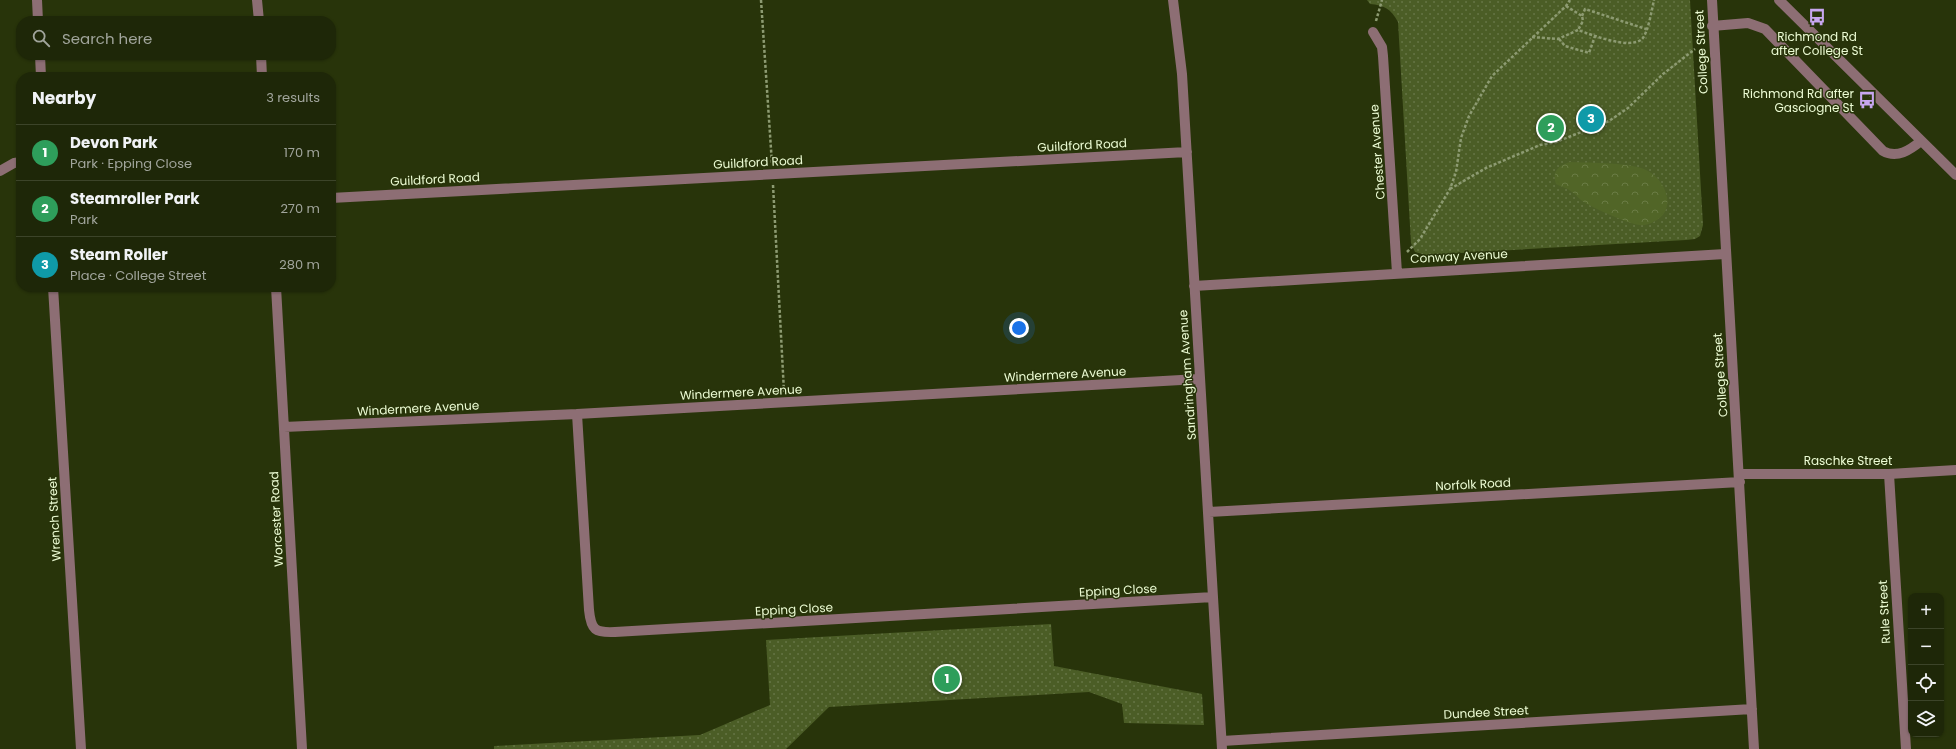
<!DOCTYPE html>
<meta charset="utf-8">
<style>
:root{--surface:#1e2708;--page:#2b3316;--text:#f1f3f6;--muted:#a1a59c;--line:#3c4429;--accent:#0b8043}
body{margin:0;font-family:Poppins,sans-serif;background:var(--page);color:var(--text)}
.controls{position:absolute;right:12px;bottom:12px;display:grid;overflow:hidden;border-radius:8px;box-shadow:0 1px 3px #0004}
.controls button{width:36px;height:36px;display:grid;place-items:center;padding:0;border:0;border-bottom:1px solid var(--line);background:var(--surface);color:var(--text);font:20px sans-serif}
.you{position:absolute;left:1019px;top:328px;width:14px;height:14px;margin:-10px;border:3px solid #fff;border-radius:50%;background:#1a73e8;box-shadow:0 0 0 6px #1a73e833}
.badge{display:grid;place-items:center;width:26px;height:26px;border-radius:50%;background:var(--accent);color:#fff;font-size:13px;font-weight:700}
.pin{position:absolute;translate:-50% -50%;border:2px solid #fff;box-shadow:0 1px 4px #0006}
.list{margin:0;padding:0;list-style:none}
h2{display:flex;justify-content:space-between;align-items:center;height:52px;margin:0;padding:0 16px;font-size:17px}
h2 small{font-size:13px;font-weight:400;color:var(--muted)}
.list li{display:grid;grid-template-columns:26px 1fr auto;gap:12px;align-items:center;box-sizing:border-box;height:56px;padding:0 16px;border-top:1px solid var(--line)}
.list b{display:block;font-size:15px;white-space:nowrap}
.list p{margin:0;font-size:13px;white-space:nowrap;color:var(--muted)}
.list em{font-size:13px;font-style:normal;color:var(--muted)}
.icon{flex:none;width:22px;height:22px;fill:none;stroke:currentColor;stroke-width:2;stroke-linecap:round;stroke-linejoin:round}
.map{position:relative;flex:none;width:1956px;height:749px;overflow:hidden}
.search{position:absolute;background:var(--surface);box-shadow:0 1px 3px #0004;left:16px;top:16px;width:320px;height:44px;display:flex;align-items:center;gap:10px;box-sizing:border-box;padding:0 14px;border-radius:16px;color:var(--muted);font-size:15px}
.panel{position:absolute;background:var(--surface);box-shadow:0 1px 3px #0004;left:16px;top:72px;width:320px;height:220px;border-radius:16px}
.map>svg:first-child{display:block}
</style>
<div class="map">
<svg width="1956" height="749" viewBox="0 0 1956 749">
<defs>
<pattern id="grass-dots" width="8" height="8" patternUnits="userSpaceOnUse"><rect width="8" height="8" fill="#4b5d26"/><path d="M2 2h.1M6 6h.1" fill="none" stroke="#657545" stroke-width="1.8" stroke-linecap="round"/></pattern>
<pattern id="forest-crowns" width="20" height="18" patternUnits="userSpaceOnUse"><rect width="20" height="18" fill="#516527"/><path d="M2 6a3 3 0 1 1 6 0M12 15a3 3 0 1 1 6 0" fill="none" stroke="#6a7c45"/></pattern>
</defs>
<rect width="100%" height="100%" fill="#28340a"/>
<path fill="url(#grass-dots)" d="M 1367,0 L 1690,0 L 1703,225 L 1700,236 L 1695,239 L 1686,240 L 1426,255 L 1415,252 L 1411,243 L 1398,22 C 1391,9 1384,5 1370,4 Z
M 1051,624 L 1054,666 L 1202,694 L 1204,725 L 1124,723 L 1122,704 L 1089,692 L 829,707 L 786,749 L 494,749 L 494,746 L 700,735 L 770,705 L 766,640 Z"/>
<path fill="url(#forest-crowns)" d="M 1570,162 C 1588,163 1634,162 1648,171 C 1665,180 1677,208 1657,220 C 1652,223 1646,226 1640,225 C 1629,224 1590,207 1581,200 C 1578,198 1576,194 1572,192 C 1568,188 1561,187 1556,184 C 1552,171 1558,166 1570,162 Z"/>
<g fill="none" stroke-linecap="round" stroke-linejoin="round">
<path stroke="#8d9b72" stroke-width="2.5" stroke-dasharray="3 2" stroke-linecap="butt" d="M 761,0 L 772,164
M 1566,6 L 1582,16 L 1583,21 L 1578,30
M 1582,16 L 1585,9 L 1646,29
M 1376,21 L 1382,0
M 1532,37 L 1558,39 L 1578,30 C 1592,35 1630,50 1642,39 C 1648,33 1652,9 1654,0
M 1559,39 L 1565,46 L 1589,53 L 1595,36
M 773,185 L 784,392
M 1450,189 L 1486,168 L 1540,145 L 1556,142 L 1609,121 L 1628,108 L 1663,74 L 1695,49
M 1407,252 L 1420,239 L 1450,189 L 1456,172 L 1461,138 L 1469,116 L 1492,76 L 1566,6 L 1570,0"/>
<path stroke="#8d6e74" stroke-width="10" d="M 37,0 L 38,21
M 257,0 L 259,21
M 1173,0 L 1182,74 L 1222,749
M 1712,0 L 1754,749
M 1779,0 L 1956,175
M 1712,26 L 1748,23 L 1765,29 L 1883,151 C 1897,159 1910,150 1921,141
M 1373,32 L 1382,47 L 1383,56 L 1397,273
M 40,55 L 41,77
M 261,55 L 262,77
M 0,171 L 14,163 L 21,162
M 331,198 L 1187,152
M 1194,286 L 1725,254
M 53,287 L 81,749
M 276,287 L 302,749
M 577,414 L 589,610 C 591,630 595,633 615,632 L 1213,597
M 284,427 L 577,414 L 1199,379
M 1739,474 L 1889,474 L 1956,470
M 1889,474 L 1906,749
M 1209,512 L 1740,482
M 1222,741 L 1752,709"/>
</g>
<defs>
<g id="bus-bare" transform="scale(1.38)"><path d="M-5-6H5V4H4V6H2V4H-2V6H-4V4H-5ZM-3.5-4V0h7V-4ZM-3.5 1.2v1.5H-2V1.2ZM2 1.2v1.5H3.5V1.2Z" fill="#c7a6ef" stroke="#28340a" stroke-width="2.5" paint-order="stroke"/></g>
</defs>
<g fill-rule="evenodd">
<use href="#bus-bare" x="1817" y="17"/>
<use href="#bus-bare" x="1867" y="100"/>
</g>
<g text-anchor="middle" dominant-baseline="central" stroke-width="3" stroke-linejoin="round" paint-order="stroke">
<g font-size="12" fill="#ecfcd4" stroke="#28340a">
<text x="1817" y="36">Richmond Rd<tspan x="1817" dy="14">after College St</tspan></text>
<text x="1854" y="93" text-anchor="end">Richmond Rd after<tspan x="1854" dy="14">Gasciogne St</tspan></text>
</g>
<g font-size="12" fill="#ecfcd4" stroke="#28340a">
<text transform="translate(1701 52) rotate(-93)">College Street</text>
<text transform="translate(1082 145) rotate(-3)">Guildford Road</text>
<text transform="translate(1377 152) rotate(-94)">Chester Avenue</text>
<text transform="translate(758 162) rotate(-3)">Guildford Road</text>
<text transform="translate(435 179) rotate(-3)">Guildford Road</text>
<text transform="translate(1459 256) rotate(-3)">Conway Avenue</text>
<text transform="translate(1065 374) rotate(-3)">Windermere Avenue</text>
<text transform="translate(1187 375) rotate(-94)">Sandringham Avenue</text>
<text transform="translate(1720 375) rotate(-94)">College Street</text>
<text transform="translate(741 392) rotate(-3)">Windermere Avenue</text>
<text transform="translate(418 408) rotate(-3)">Windermere Avenue</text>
<text x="1848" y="460">Raschke Street</text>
<text transform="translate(1473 484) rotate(-3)">Norfolk Road</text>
<text transform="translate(54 519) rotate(-93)">Wrench Street</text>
<text transform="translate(276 519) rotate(-93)">Worcester Road</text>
<text transform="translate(1118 590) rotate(-3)">Epping Close</text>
<text transform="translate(794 609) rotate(-3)">Epping Close</text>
<text transform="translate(1884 612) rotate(-93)">Rule Street</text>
<text transform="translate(1486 712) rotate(-3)">Dundee Street</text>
</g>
</g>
</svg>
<div class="controls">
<button>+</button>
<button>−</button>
<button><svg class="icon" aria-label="locate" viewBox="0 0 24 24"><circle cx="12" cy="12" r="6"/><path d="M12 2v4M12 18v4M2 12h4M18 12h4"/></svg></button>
<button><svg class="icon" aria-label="layers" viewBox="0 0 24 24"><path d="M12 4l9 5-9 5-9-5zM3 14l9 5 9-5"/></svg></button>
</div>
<div class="you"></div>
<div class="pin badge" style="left:947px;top:679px;background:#2e9e5b">1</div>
<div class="pin badge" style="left:1551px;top:128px;background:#2e9e5b">2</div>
<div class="pin badge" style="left:1591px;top:119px;background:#0f9aa8">3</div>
<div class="search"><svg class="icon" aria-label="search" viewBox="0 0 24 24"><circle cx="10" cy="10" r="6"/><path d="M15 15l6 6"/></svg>Search here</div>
<section class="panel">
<h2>Nearby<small>3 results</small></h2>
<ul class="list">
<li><span class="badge" style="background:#2e9e5b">1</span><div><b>Devon Park</b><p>Park · Epping Close</p></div><em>170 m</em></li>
<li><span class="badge" style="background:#2e9e5b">2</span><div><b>Steamroller Park</b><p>Park</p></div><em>270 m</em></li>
<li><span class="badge" style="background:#0f9aa8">3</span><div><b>Steam Roller</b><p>Place · College Street</p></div><em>280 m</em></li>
</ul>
</section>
</div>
